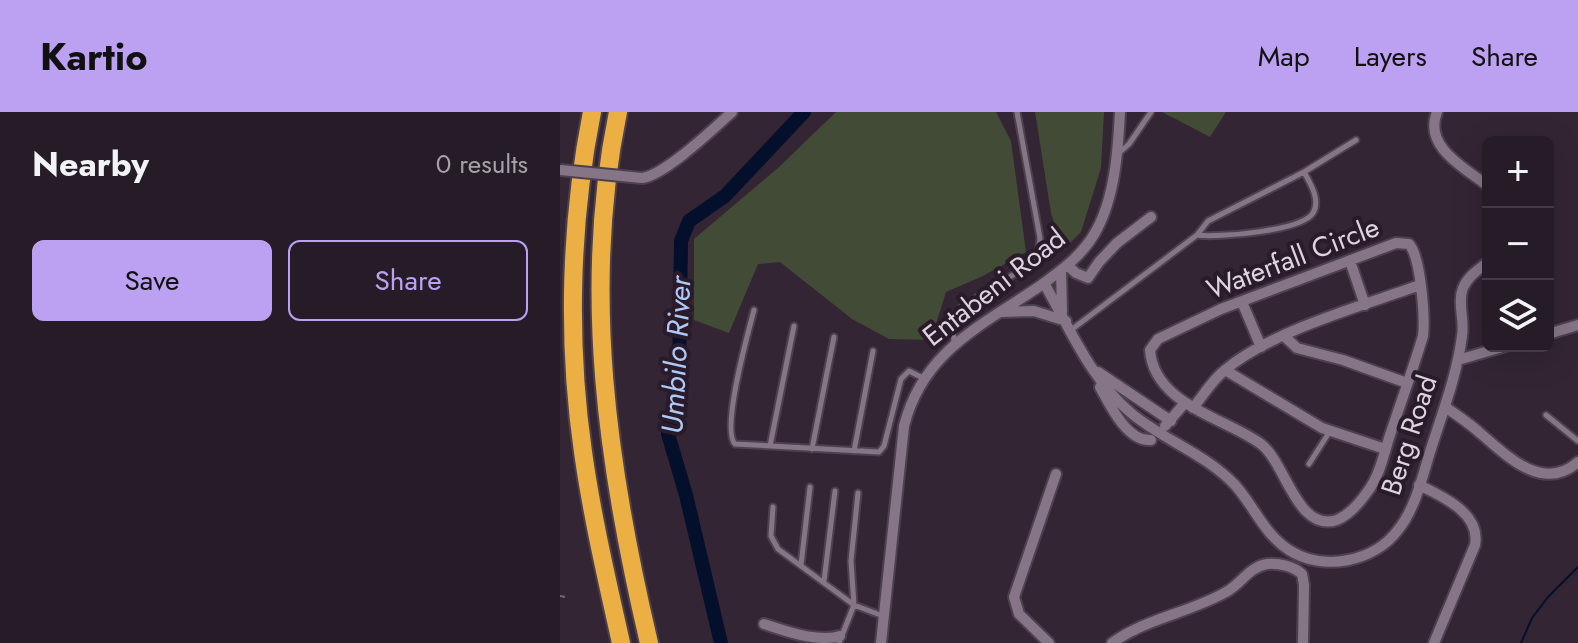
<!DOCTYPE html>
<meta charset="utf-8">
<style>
:root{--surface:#261c27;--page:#322933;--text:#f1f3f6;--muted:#a4a1a7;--line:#423a44;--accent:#bca0f2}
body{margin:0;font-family:Jost,sans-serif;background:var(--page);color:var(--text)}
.controls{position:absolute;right:24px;top:24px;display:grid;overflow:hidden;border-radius:12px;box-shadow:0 8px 32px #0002}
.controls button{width:72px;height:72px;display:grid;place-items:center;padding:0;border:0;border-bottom:2px solid var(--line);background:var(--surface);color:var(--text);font:40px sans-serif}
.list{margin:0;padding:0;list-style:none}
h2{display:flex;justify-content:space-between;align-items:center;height:104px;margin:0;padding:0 32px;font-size:34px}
h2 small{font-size:26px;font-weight:400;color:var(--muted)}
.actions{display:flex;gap:16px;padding:24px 32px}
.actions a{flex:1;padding:18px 0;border:2px solid var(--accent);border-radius:12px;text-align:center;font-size:28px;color:var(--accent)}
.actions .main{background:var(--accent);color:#111}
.icon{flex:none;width:44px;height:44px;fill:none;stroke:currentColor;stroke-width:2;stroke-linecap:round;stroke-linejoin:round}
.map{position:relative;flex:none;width:1018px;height:531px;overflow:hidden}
header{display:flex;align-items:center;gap:48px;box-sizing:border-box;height:112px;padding:0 40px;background:var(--accent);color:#111}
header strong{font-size:38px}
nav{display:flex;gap:44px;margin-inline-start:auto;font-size:28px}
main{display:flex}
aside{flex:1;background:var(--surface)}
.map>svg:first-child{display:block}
</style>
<header>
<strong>Kartio</strong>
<nav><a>Map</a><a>Layers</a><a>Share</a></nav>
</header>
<main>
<aside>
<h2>Nearby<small>0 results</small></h2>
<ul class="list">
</ul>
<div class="actions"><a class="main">Save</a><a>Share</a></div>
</aside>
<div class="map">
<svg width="1018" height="531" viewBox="0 0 1018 531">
<rect width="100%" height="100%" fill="#332534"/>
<path fill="#424b36" d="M 276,0 L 436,0 L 451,29 L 466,140 L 423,164 L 386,180 L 371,228 L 329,227 L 292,207 L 220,150 L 198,152 L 169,221 L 134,208 L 134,127 L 218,56 Z
M 475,0 L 544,0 L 541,56 L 521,120 L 503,138 L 491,101 Z
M 602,0 L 666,0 L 650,25 Z"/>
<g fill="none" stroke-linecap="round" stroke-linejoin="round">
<path stroke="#04102b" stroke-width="2" d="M 961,531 L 972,506 L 988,485 L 1018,455"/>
<path stroke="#04102b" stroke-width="14" d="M 161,531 L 126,383 L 108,322 L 119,266 L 121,129 L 129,109 L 165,84 L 244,0"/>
<g stroke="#4d414e" stroke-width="9">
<path id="service" d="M 560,40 L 569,32 L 591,0
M 637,123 L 648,109 L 744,60 L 796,28
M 194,198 C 188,221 161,317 175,332 L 319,340 L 324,334 L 341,267 L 349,259 L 363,266
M 511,218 L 637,123 C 657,126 742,119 753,101 C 761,88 750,71 744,60
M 394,232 L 393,209 L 402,195 L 472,151 L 478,144 L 480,126 L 457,0
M 986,303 L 1018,329
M 210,334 L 234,214
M 252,337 L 274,225
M 294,339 L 313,239
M 749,352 L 770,319
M 213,395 L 211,424 L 218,437 L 294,493 L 323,504
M 241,453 L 250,375
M 264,469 L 275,379
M 279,531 L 294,493 L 291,449 L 298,381"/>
</g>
<g stroke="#4d414e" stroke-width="14">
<path id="minor" d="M 877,0 C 863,35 905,56 928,74
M 82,66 C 105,63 153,17 172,0
M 836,131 L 849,132 C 861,145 865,206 863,224 C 853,257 841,290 830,323 C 824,341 820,363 808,379 C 801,389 789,403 777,408 C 737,421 726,351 701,332 C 666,306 594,293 590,238 L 598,227 L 661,197 Z
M 790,149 L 805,193
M 507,153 L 516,161 L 528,166 L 539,150 L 557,131 L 591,105
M 501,158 L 502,200
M 484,171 C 509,215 531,268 571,301 C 603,328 646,342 675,373 C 694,394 704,422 729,438 C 763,460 814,450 838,418 C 855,397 862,366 870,340 C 882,302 897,263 902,224 C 905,208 897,191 903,176 C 908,164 919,157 928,150
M 682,190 L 701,235
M 441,200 L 474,199 L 506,209
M 988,222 L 1018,213
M 724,224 L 737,236 L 783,248 L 847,271
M 898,248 L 946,234
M 665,258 L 762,316 L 825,337
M 538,260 L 611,309
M 540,275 C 550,293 567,330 591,328
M 885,295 C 897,303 909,311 920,321 C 947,344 983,381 1018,350
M 633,296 C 643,284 652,268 665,258 C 711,219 802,194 860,173
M 605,314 L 624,292
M 859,373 C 884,385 921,402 915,433 L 874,531
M 204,512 C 226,519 257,531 280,524
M 321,531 L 344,314 C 363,239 421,214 480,174 C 502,158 523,143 536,119 C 555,85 558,38 560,0
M 489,531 L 459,502 L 454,485 L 496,362
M 552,531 C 587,506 629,501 666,480 C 681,472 689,455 707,452 C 719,451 733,454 742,462 L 744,473 L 743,531"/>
</g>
<g stroke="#4d414e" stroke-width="22">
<path id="motorway" d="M 32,0 C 10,110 7,229 23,340 C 32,404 47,468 61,531
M 58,0 C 21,178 48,357 89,531"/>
</g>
<path stroke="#746875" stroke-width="2" stroke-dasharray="8 4" stroke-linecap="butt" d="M 0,484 L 5,485"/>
<use href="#service" stroke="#857587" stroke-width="5"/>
<use href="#minor" stroke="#857587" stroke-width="10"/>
<use href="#motorway" stroke="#ebaf43" stroke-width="18"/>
<g stroke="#4d414e" stroke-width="14" stroke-linecap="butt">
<path id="minor-bridge" d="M 0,58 L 82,66"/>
</g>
<use href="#minor-bridge" stroke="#857587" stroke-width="10"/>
</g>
<g text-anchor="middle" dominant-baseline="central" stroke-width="8" stroke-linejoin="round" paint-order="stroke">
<g font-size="28" fill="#ddd4de" stroke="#291b2a">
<text transform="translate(733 146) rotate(-21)">Waterfall Circle</text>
<text transform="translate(434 175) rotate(-38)">Entabeni Road</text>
<text transform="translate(849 323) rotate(-72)">Berg Road</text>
</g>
<g font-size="30" font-style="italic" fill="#aec9f6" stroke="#291b2a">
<text transform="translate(116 243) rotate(-87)">Umbilo River</text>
</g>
</g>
</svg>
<div class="controls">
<button>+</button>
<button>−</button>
<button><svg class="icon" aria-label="layers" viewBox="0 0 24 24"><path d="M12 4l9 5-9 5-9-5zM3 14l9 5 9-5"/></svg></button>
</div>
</div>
</main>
